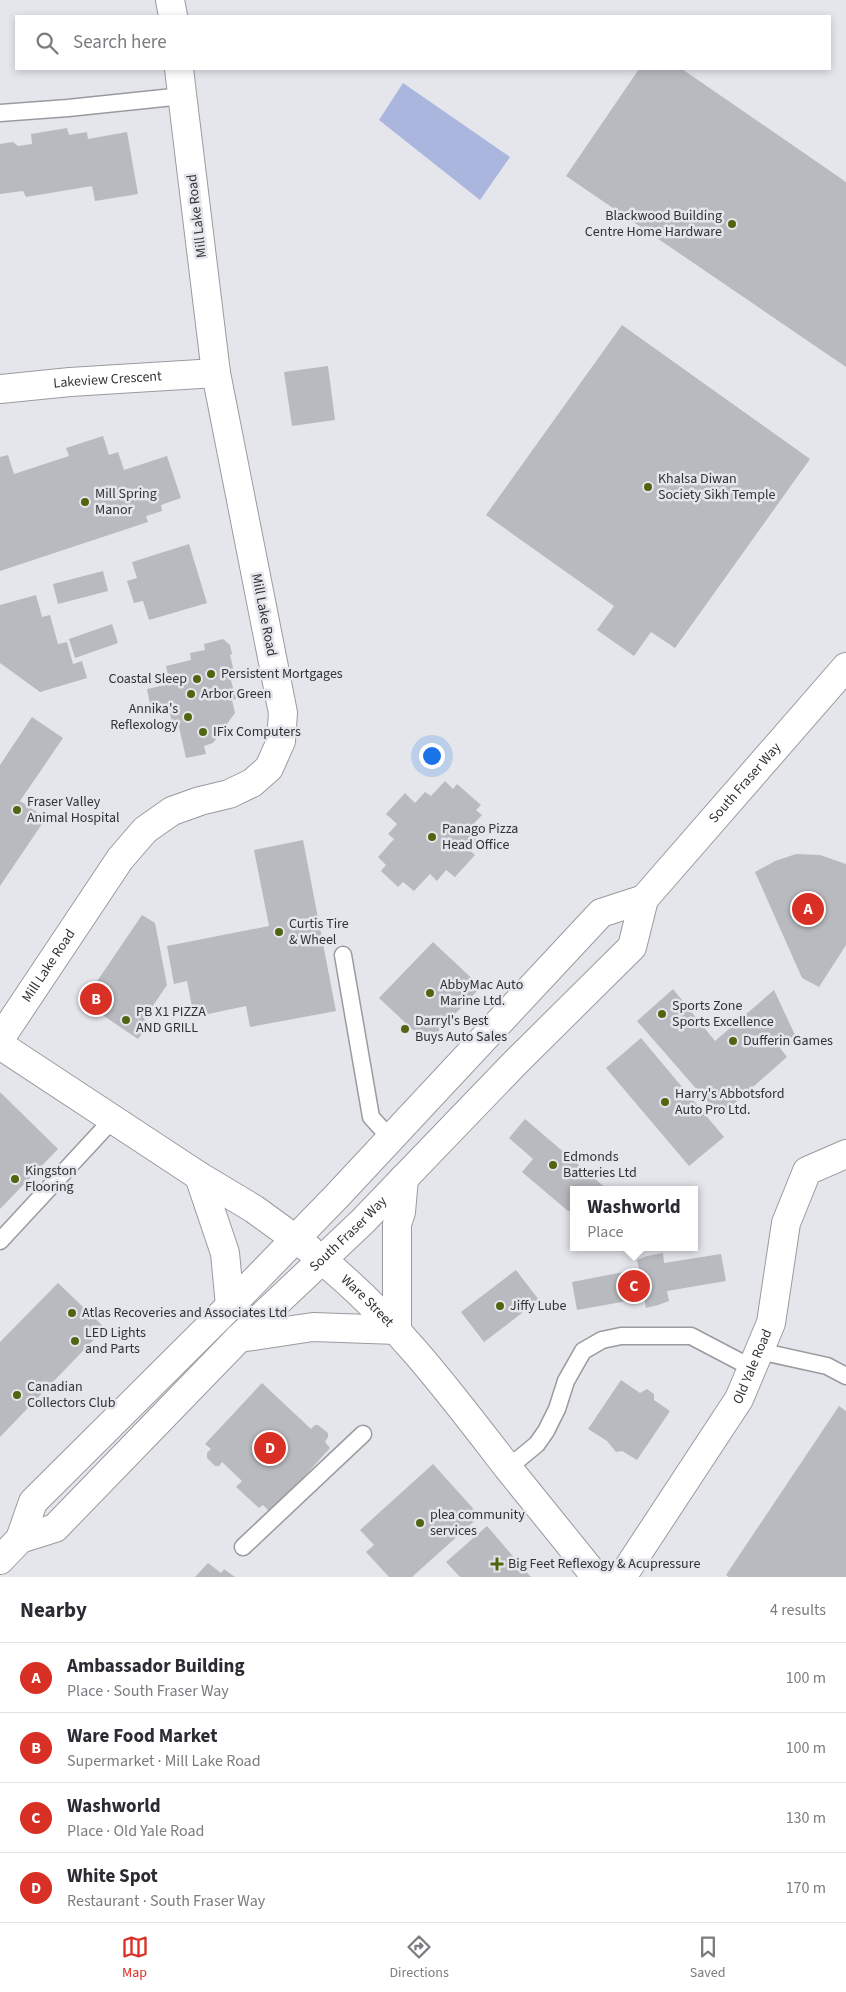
<!DOCTYPE html>
<meta charset="utf-8">
<style>
:root{--surface:#fff;--page:#f7f7f7;--text:#2b2b33;--muted:#7c7c81;--line:#e1e1e2;--accent:#d93025}
body{margin:0;font-family:"Source Sans 3",sans-serif;background:var(--page);color:var(--text)}
.you{position:absolute;left:431px;top:755px;width:18px;height:18px;margin:-12px;border:4px solid #fff;border-radius:50%;background:#1a73e8;box-shadow:0 0 0 8px #1a73e833}
.badge{display:grid;place-items:center;width:32px;height:32px;border-radius:50%;background:var(--accent);color:#fff;font-size:16px;font-weight:700}
.pin{position:absolute;translate:-50% -50%;border:2px solid #fff;box-shadow:0 1px 5px #0006}
.popup{position:absolute;left:570px;top:1186px;width:128px;height:65px;box-sizing:border-box;display:grid;place-content:center;border-radius:0px;background:var(--surface);filter:drop-shadow(0 1px 4px #0005);font-size:16px;white-space:nowrap;color:var(--muted)}
.popup b{font-size:19px;color:var(--text)}
.popup::after{content:'';position:absolute;left:50%;top:100%;margin-left:-10px;border:10px solid transparent;border-top-color:var(--surface)}
.list{margin:0;padding:0;list-style:none}
h2{display:flex;justify-content:space-between;align-items:center;height:65px;margin:0;padding:0 20px;font-size:21px}
h2 small{font-size:16px;font-weight:400;color:var(--muted)}
.list li{display:grid;grid-template-columns:32px 1fr auto;gap:15px;align-items:center;box-sizing:border-box;height:70px;padding:0 20px;border-top:1px solid var(--line)}
.list b{display:block;font-size:19px;white-space:nowrap}
.list p{margin:0;font-size:16px;white-space:nowrap;color:var(--muted)}
.list em{font-size:16px;font-style:normal;color:var(--muted)}
.icon{flex:none;width:28px;height:28px;fill:none;stroke:currentColor;stroke-width:2;stroke-linecap:round;stroke-linejoin:round}
.map{position:relative;flex:none;width:846px;height:1577px;overflow:hidden}
.search{position:absolute;background:var(--surface);box-shadow:0 2px 8px #0003;left:15px;right:15px;top:15px;height:55px;display:flex;align-items:center;gap:12px;box-sizing:border-box;padding:0 18px;border-radius:0px;color:var(--muted);font-size:19px}
.sheet{height:345px;background:var(--surface)}
nav{display:flex;justify-content:space-around;align-items:center;box-sizing:border-box;height:70px;border-top:1px solid var(--line);background:var(--surface);font-size:14px;color:var(--muted)}
nav a{display:grid;justify-items:center;gap:2px}
nav .on{color:var(--accent)}
.map>svg:first-child{display:block}
</style>
<div class="map">
<svg width="846" height="1577" viewBox="0 0 846 1577">
<rect width="100%" height="100%" fill="#e4e6ec"/>
<path fill="#abb6de" d="M 403,83 L 510,157 L 480,200 L 379,120 Z"/>
<path fill="#b8bac0" d="M 639,69 L 682,69 L 846,182 L 846,367 L 566,176 Z
M 67,128 L 69,135 L 87,132 L 88,139 L 127,132 L 138,194 L 95,201 L 92,186 L 26,197 L 23,191 L 0,194 L 0,144 L 13,142 L 18,146 L 32,144 L 31,134 Z
M 622,325 L 810,459 L 675,648 L 651,632 L 634,656 L 597,630 L 614,606 L 486,515 Z
M 328,366 L 335,420 L 292,426 L 284,372 Z
M 103,436 L 109,455 L 118,452 L 124,470 L 167,456 L 181,498 L 161,505 L 162,511 L 146,516 L 148,522 L 0,571 L 0,457 L 8,455 L 14,474 L 69,456 L 66,448 Z
M 189,544 L 207,603 L 149,620 L 143,601 L 134,603 L 127,581 L 137,578 L 132,562 Z
M 103,571 L 108,591 L 58,604 L 53,584 Z
M 36,595 L 42,617 L 50,615 L 58,644 L 67,642 L 73,664 L 82,661 L 87,678 L 40,692 L 0,663 L 0,605 Z
M 112,624 L 118,643 L 75,658 L 69,639 Z
M 223,639 L 230,645 L 232,654 L 230,655 L 235,676 L 230,677 L 236,699 L 232,700 L 235,713 L 213,743 L 204,746 L 206,754 L 186,758 L 179,727 L 173,728 L 169,709 L 152,714 L 147,689 L 170,684 L 166,666 L 191,660 L 190,653 L 205,650 L 204,644 Z
M 32,717 L 63,738 L 20,801 L 46,818 L 0,886 L 0,765 Z
M 445,781 L 453,789 L 457,784 L 481,805 L 476,810 L 482,815 L 467,831 L 476,839 L 468,848 L 475,855 L 455,877 L 446,870 L 437,881 L 430,874 L 414,891 L 403,882 L 398,887 L 381,871 L 386,865 L 378,857 L 394,839 L 388,834 L 397,824 L 386,814 L 405,793 L 415,803 L 425,792 L 431,796 Z
M 303,840 L 336,1011 L 250,1027 L 246,1006 L 194,1017 L 187,981 L 174,984 L 167,946 L 269,926 L 254,850 Z
M 796,854 L 820,855 L 846,864 L 846,945 L 819,987 L 802,978 L 755,872 L 775,861 Z
M 142,915 L 155,923 L 167,985 L 144,1019 L 150,1023 L 138,1039 L 83,1002 Z
M 433,942 L 481,987 L 427,1043 L 379,998 Z
M 673,989 L 715,1041 L 774,990 L 795,1035 L 780,1048 L 787,1057 L 720,1116 L 637,1021 Z
M 641,1038 L 724,1137 L 689,1166 L 606,1068 Z
M 0,1092 L 58,1149 L 0,1209 Z
M 525,1119 L 608,1190 L 574,1190 L 574,1210 L 568,1211 L 522,1172 L 533,1159 L 509,1138 Z
M 663,1253 L 664,1263 L 721,1254 L 726,1281 L 667,1291 L 669,1301 L 658,1305 L 646,1308 L 644,1298 L 577,1310 L 572,1282 L 639,1269 L 637,1260 L 647,1256 Z
M 516,1270 L 539,1300 L 484,1342 L 461,1312 Z
M 58,1283 L 105,1328 L 0,1437 L 0,1342 Z
M 621,1380 L 640,1393 L 647,1389 L 654,1394 L 654,1400 L 670,1411 L 637,1460 L 622,1451 L 616,1452 L 607,1441 L 588,1429 Z
M 262,1383 L 311,1429 L 315,1425 L 318,1425 L 328,1433 L 328,1437 L 325,1442 L 330,1448 L 271,1513 L 263,1505 L 259,1508 L 236,1487 L 242,1481 L 222,1462 L 219,1466 L 215,1466 L 207,1458 L 207,1453 L 211,1449 L 205,1444 Z
M 839,1406 L 846,1411 L 846,1577 L 729,1577 L 726,1575 Z
M 433,1464 L 480,1516 L 412,1577 L 389,1577 L 366,1552 L 374,1545 L 360,1530 Z
M 487,1526 L 511,1554 L 531,1577 L 460,1577 L 446,1562 Z
M 208,1563 L 221,1573 L 224,1569 L 235,1577 L 195,1577 Z"/>
<g fill="none" stroke-linecap="round" stroke-linejoin="round">
<g stroke="#999ba0" stroke-width="19">
<path id="service" d="M 0,113 L 68,108 L 183,96
M 343,955 L 371,1117 L 390,1138
M 0,1241 L 113,1119
M 759,1351 L 827,1366 L 846,1376
M 508,1468 L 537,1444 L 546,1431 L 557,1409 L 566,1381 L 583,1351 L 602,1340 L 621,1336 L 691,1336 L 752,1368
M 243,1547 L 363,1434"/>
</g>
<g stroke="#999ba0" stroke-width="30">
<g id="minor">
<path d="M 170,0 L 173,16"/>
<path id="s1" d="M 0,389 L 70,382 L 216,373"/>
<path id="s2" d="M 0,1039 L 120,859 L 145,830 L 172,811 L 200,801 L 229,794 L 252,783 L 269,768 L 281,741 L 283,713 L 216,373 L 179,69"/>
<path id="s3" d="M 622,1577 L 739,1399 L 771,1323 L 786,1223 L 807,1171 L 846,1154"/>
</g>
</g>
<g stroke="#999ba0" stroke-width="30">
<g id="tertiary">
<path id="s4" d="M 322,1260 C 395,1319 451,1394 508,1468 C 537,1504 567,1541 596,1577"/>
</g>
</g>
<g stroke="#999ba0" stroke-width="30">
<g id="secondary">
<path d="M 0,1045 L 199,1176 L 254,1209 L 309,1249"/>
<path d="M 199,1176 L 225,1253 L 230,1306"/>
<path d="M 239,1338 L 313,1327 L 397,1330 L 397,1224 L 401,1212 L 404,1178"/>
<path id="s5" d="M 20,1539 L 55,1528 L 239,1338 L 362,1222 L 515,1063 L 632,947 L 644,899 L 846,667"/>
<path d="M 0,1560 L 20,1539 L 33,1502 L 230,1306 L 336,1197 L 601,913 L 644,899"/>
</g>
</g>
<use href="#service" stroke="#fff" stroke-width="16"/>
<use href="#minor" stroke="#fff" stroke-width="28"/>
<use href="#tertiary" stroke="#fff" stroke-width="28"/>
<use href="#secondary" stroke="#fff" stroke-width="28"/>
</g>
<g fill="#506510" stroke="#e4e6ec" stroke-width="2">
<circle cx="732" cy="224" r="5"/>
<circle cx="648" cy="487" r="5"/>
<circle cx="85" cy="502" r="5"/>
<circle cx="211" cy="674" r="5"/>
<circle cx="197" cy="679" r="5"/>
<circle cx="191" cy="694" r="5"/>
<circle cx="188" cy="717" r="5"/>
<circle cx="203" cy="732" r="5"/>
<circle cx="17" cy="810" r="5"/>
<circle cx="432" cy="837" r="5"/>
<circle cx="279" cy="932" r="5"/>
<circle cx="430" cy="993" r="5"/>
<circle cx="662" cy="1014" r="5"/>
<circle cx="126" cy="1020" r="5"/>
<circle cx="405" cy="1029" r="5"/>
<circle cx="733" cy="1041" r="5"/>
<circle cx="665" cy="1102" r="5"/>
<circle cx="553" cy="1165" r="5"/>
<circle cx="15" cy="1179" r="5"/>
<circle cx="500" cy="1306" r="5"/>
<circle cx="72" cy="1313" r="5"/>
<circle cx="75" cy="1341" r="5"/>
<circle cx="17" cy="1395" r="5"/>
<circle cx="420" cy="1523" r="5"/>
<path d="M494.5 1556.5h5v5h5v5h-5v5h-5v-5h-5v-5h5z"/>
</g>
<g text-anchor="middle" dominant-baseline="central" stroke-width="5" stroke-linejoin="round" paint-order="stroke">
<g font-size="14" fill="#323335" stroke="#e4e6ec">
<text transform="translate(197 216) rotate(-97)">Mill Lake Road</text>
<text stroke="none"><textPath href="#s1" startOffset="108">Lakeview Crescent</textPath></text>
<text transform="translate(264 615) rotate(79)">Mill Lake Road</text>
<text stroke="none"><textPath href="#s5" startOffset="1059">South Fraser Way</textPath></text>
<text stroke="none"><textPath href="#s2" startOffset="88">Mill Lake Road</textPath></text>
<text stroke="none"><textPath href="#s5" startOffset="452">South Fraser Way</textPath></text>
<text stroke="none"><textPath href="#s4" startOffset="61">Ware Street</textPath></text>
<text stroke="none"><textPath href="#s3" startOffset="248">Old Yale Road</textPath></text>
</g>
<g font-size="14" fill="#323335" stroke="#e4e6ec" text-anchor="start">
<text x="722" y="216" text-anchor="end">Blackwood Building<tspan x="722" dy="16">Centre Home Hardware</tspan></text>
<text x="658" y="479">Khalsa Diwan<tspan x="658" dy="16">Society Sikh Temple</tspan></text>
<text x="95" y="494">Mill Spring<tspan x="95" dy="16">Manor</tspan></text>
<text x="221" y="674">Persistent Mortgages</text>
<text x="187" y="679" text-anchor="end">Coastal Sleep</text>
<text x="201" y="694">Arbor Green</text>
<text x="178" y="709" text-anchor="end">Annika's<tspan x="178" dy="16">Reflexology</tspan></text>
<text x="213" y="732">IFix Computers</text>
<text x="27" y="802">Fraser Valley<tspan x="27" dy="16">Animal Hospital</tspan></text>
<text x="442" y="829">Panago Pizza<tspan x="442" dy="16">Head Office</tspan></text>
<text x="289" y="924">Curtis Tire<tspan x="289" dy="16">&amp; Wheel</tspan></text>
<text x="440" y="985">AbbyMac Auto<tspan x="440" dy="16">Marine Ltd.</tspan></text>
<text x="672" y="1006">Sports Zone<tspan x="672" dy="16">Sports Excellence</tspan></text>
<text x="136" y="1012">PB X1 PIZZA<tspan x="136" dy="16">AND GRILL</tspan></text>
<text x="415" y="1021">Darryl's Best<tspan x="415" dy="16">Buys Auto Sales</tspan></text>
<text x="743" y="1041">Dufferin Games</text>
<text x="675" y="1094">Harry's Abbotsford<tspan x="675" dy="16">Auto Pro Ltd.</tspan></text>
<text x="563" y="1157">Edmonds<tspan x="563" dy="16">Batteries Ltd</tspan></text>
<text x="25" y="1171">Kingston<tspan x="25" dy="16">Flooring</tspan></text>
<text x="510" y="1306">Jiffy Lube</text>
<text x="82" y="1313">Atlas Recoveries and Associates Ltd</text>
<text x="85" y="1333">LED Lights<tspan x="85" dy="16">and Parts</tspan></text>
<text x="27" y="1387">Canadian<tspan x="27" dy="16">Collectors Club</tspan></text>
<text x="430" y="1515">plea community<tspan x="430" dy="16">services</tspan></text>
<text x="508" y="1564">Big Feet Reflexogy &amp; Acupressure</text>
</g>
</g>
</svg>
<div class="you"></div>
<div class="pin badge" style="left:808px;top:909px">A</div>
<div class="pin badge" style="left:96px;top:999px">B</div>
<div class="pin badge" style="left:634px;top:1286px">C</div>
<div class="popup"><b>Washworld</b>Place</div>
<div class="pin badge" style="left:270px;top:1448px">D</div>
<div class="search"><svg class="icon" aria-label="search" viewBox="0 0 24 24"><circle cx="10" cy="10" r="6"/><path d="M15 15l6 6"/></svg>Search here</div>
</div>
<section class="sheet">
<h2>Nearby<small>4 results</small></h2>
<ul class="list">
<li><span class="badge">A</span><div><b>Ambassador Building</b><p>Place · South Fraser Way</p></div><em>100 m</em></li>
<li><span class="badge">B</span><div><b>Ware Food Market</b><p>Supermarket · Mill Lake Road</p></div><em>100 m</em></li>
<li><span class="badge">C</span><div><b>Washworld</b><p>Place · Old Yale Road</p></div><em>130 m</em></li>
<li><span class="badge">D</span><div><b>White Spot</b><p>Restaurant · South Fraser Way</p></div><em>170 m</em></li>
</ul>
</section>
<nav>
<a class="on"><svg class="icon" aria-label="map" viewBox="0 0 24 24"><path d="M3 6l6-2 6 2 6-2v14l-6 2-6-2-6 2zM9 4v14M15 6v14"/></svg>Map</a>
<a><svg class="icon" aria-label="directions" viewBox="0 0 24 24"><path d="M12 3l9 9-9 9-9-9zM9 14v-3h6M13 9l2 2-2 2"/></svg>Directions</a>
<a><svg class="icon" aria-label="saved" viewBox="0 0 24 24"><path d="M7 4h10v16l-5-4-5 4z"/></svg>Saved</a>
</nav>
